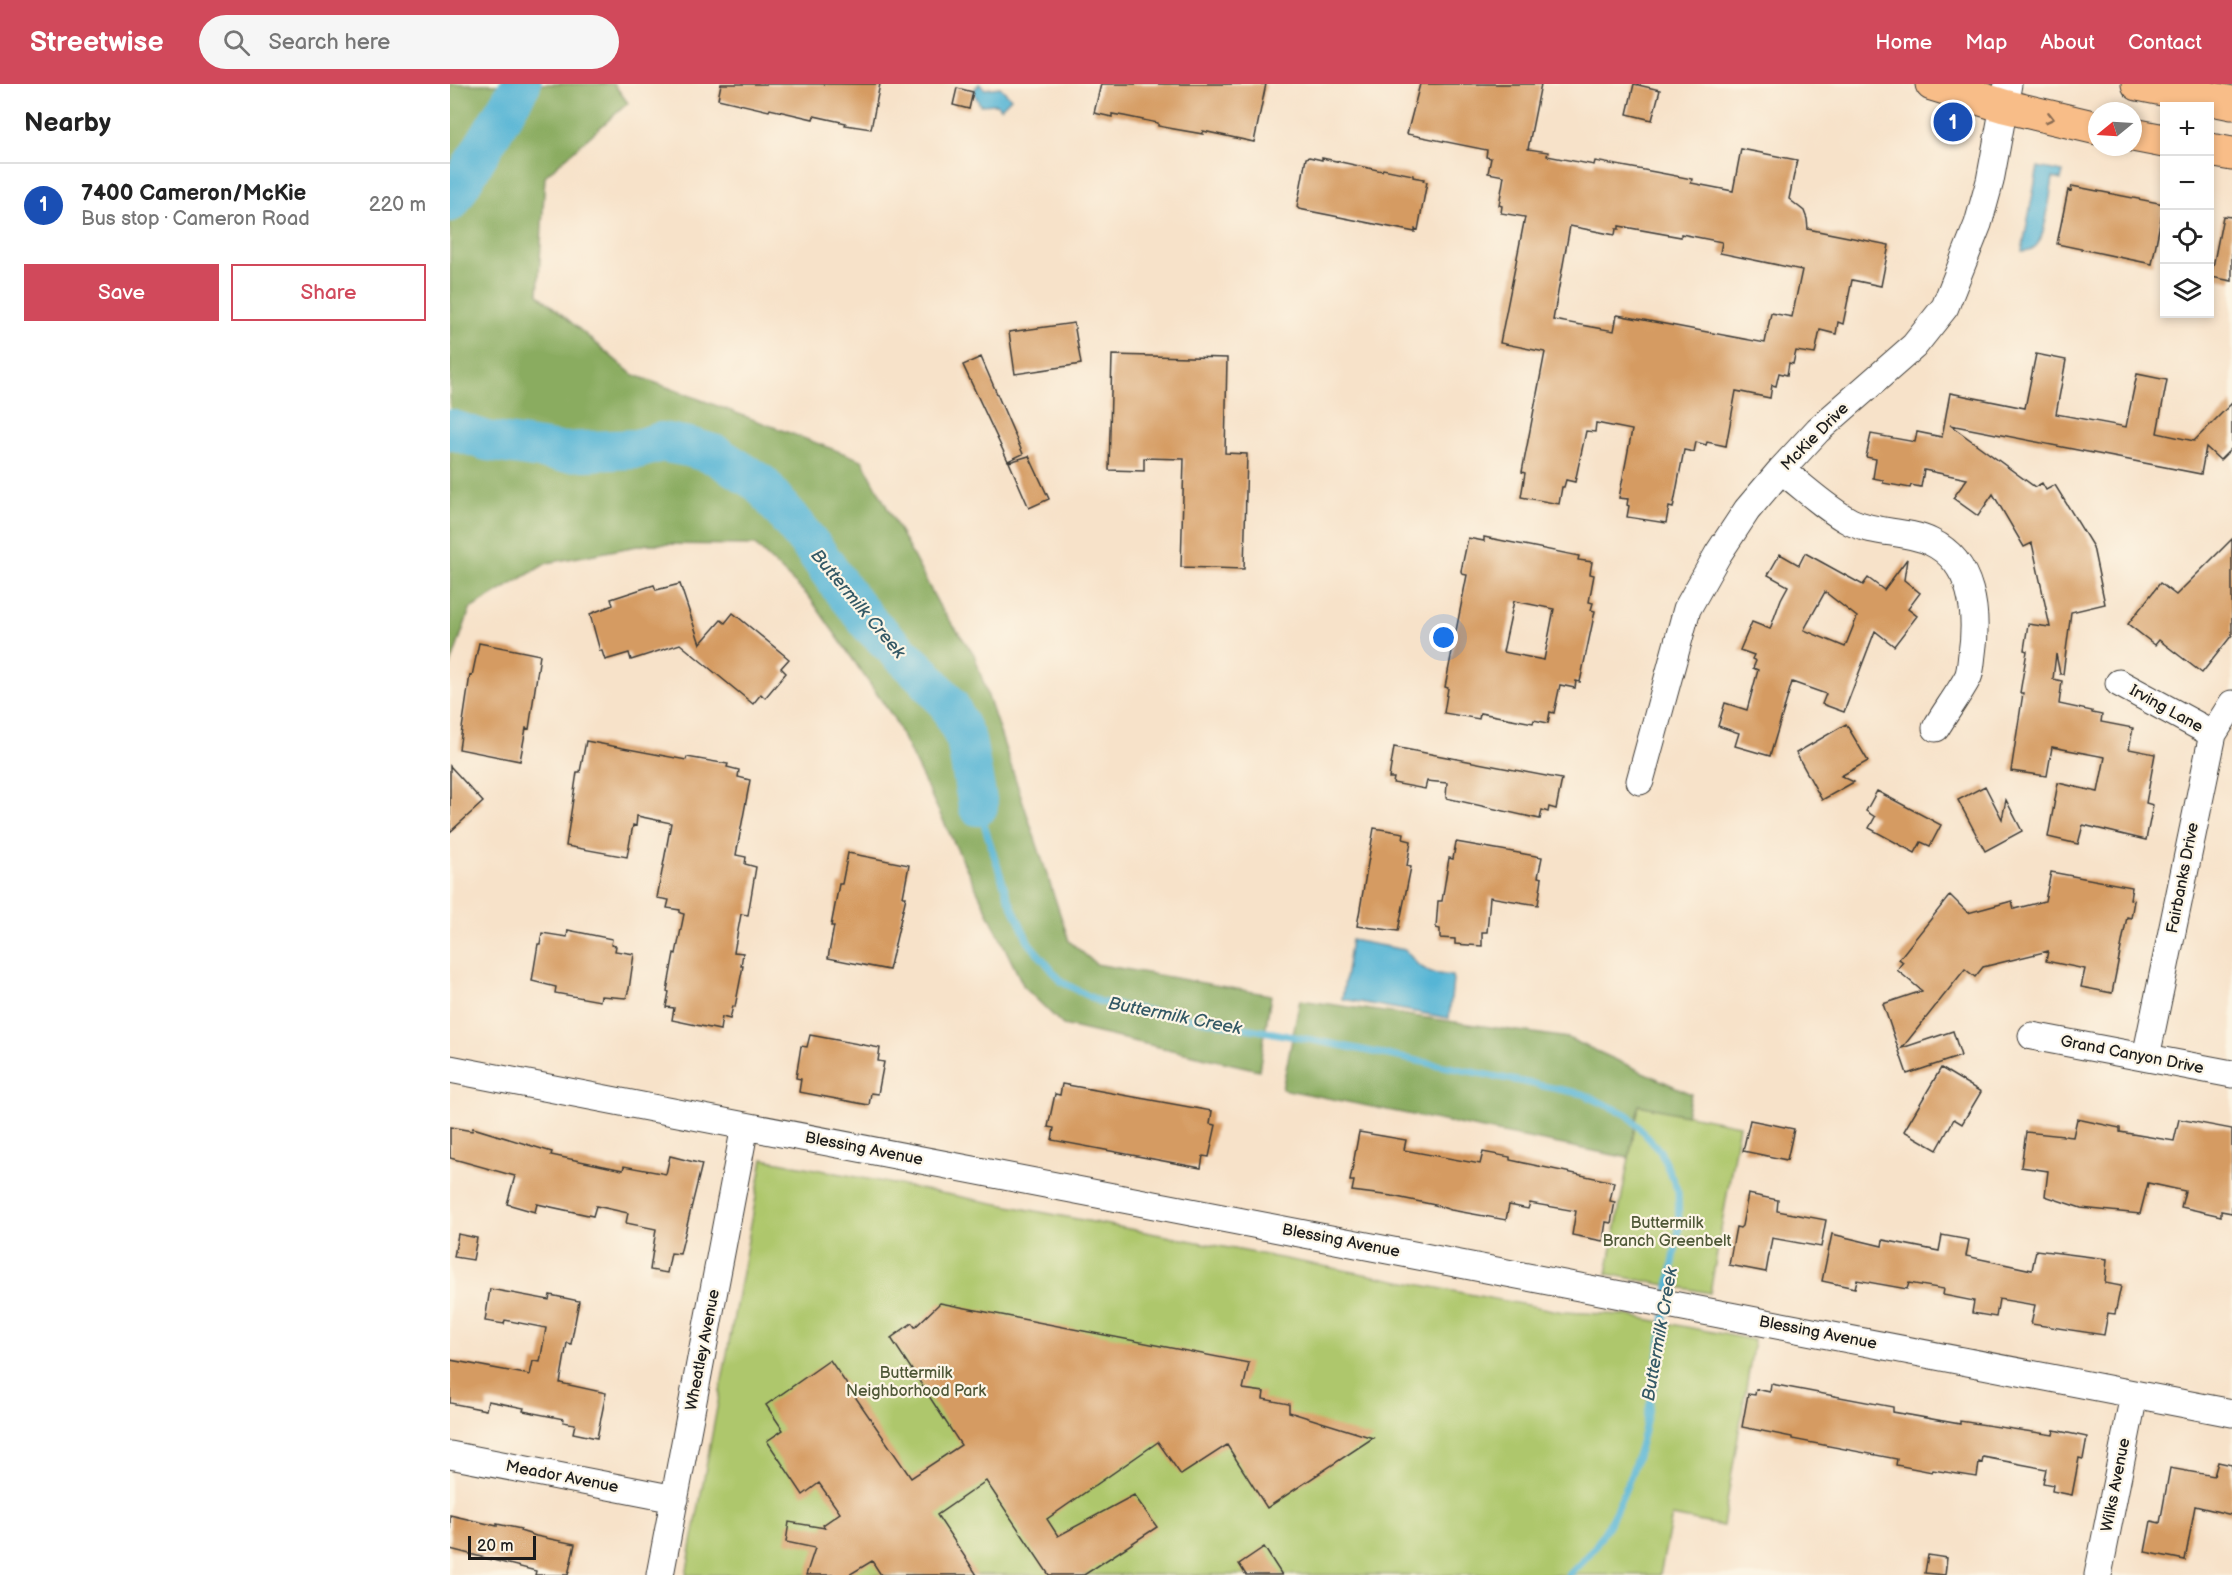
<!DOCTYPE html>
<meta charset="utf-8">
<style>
:root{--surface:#fff;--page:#f6f6f6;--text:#222;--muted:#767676;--line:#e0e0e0;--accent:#d1495b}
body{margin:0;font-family:"Balsamiq Sans",sans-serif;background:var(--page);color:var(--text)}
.controls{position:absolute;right:18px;top:18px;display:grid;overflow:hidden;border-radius:0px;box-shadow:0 3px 9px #0003}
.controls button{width:54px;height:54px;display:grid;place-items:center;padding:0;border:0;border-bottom:2px solid var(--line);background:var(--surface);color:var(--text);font:30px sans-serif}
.compass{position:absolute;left:1638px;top:18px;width:54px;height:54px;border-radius:50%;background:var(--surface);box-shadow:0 3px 9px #0003;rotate:252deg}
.scale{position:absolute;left:18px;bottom:15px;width:68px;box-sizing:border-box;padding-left:6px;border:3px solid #1c1c1c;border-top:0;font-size:16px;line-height:21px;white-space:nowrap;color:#1c1c1c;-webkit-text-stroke:4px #fcf5e5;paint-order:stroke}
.you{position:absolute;left:994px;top:554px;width:21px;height:21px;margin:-15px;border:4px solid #fff;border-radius:50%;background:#1a73e8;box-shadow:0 0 0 9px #1a73e833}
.badge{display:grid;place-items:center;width:39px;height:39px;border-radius:50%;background:var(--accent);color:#fff;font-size:20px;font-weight:700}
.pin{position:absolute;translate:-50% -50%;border:3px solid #fff;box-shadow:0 2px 6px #0006}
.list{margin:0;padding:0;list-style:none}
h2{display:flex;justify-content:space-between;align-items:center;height:78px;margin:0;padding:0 24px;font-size:26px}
h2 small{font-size:20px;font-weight:400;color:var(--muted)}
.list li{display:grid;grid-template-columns:39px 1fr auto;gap:18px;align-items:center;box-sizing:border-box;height:84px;padding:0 24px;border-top:2px solid var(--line)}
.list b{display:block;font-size:22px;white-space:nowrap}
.list p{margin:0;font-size:20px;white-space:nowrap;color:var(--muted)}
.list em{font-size:20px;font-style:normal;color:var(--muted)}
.actions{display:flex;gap:12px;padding:18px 24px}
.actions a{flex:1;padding:14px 0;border:2px solid var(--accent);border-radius:0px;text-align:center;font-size:21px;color:var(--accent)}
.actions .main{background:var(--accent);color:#fff}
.icon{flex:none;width:33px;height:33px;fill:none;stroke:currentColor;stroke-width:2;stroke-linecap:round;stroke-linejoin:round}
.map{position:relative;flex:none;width:1782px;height:1491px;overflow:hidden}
header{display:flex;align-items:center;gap:36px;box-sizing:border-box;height:84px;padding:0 30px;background:var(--accent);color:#fff}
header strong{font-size:28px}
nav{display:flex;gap:33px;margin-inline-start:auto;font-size:21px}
.search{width:420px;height:54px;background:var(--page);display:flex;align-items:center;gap:15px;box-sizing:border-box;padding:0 21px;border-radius:33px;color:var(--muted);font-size:22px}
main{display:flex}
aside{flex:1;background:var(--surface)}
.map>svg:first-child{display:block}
</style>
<header>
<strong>Streetwise</strong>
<div class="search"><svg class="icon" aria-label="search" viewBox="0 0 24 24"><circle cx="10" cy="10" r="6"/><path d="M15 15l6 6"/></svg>Search here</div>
<nav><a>Home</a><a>Map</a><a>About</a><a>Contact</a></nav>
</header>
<main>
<aside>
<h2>Nearby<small></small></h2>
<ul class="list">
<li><span class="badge" style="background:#1a4fb4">1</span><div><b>7400 Cameron/McKie</b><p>Bus stop · Cameron Road</p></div><em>220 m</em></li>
</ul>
<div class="actions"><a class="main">Save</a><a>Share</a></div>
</aside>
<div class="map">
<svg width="1782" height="1491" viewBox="0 0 1782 1491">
<rect width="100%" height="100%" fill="#fcf5e5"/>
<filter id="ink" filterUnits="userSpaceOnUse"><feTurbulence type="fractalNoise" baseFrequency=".0167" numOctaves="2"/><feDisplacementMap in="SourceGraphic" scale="12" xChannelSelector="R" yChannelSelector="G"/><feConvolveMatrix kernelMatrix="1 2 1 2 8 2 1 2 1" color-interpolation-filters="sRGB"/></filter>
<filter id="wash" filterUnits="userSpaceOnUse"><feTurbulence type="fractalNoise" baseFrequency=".008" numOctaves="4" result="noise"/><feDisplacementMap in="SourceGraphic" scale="24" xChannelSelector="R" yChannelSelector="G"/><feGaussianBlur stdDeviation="1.35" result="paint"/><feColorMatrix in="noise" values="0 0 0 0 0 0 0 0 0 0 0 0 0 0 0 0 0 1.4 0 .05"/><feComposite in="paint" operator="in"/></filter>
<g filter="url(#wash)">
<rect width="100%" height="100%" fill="#f7e2c9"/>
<path fill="#aec76c" stroke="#657244" stroke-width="1.5" d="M 1189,1021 L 1289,1041 L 1260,1209 L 1157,1190 Z
M 313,1075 L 1113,1228 L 1175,1231 L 1304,1256 L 1273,1442 L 1222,1432 L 1210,1491 L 236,1491 Z"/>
<path fill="#8aac60" stroke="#53643e" stroke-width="1.5" d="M 0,0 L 164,0 L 178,19 L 95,92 L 88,210 L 182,290 L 412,376 L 490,523 L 524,570 L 619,857 L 646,880 L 821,911 L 809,986 L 613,941 L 574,903 L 443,633 L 360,514 L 305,461 L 198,460 L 97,479 L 20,525 L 0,583 Z
M 850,916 L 1118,954 L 1241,1010 L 1236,1031 L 1189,1021 L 1179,1074 L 832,1005 Z"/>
<path fill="#57b5d5" stroke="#3a6878" stroke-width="1.5" d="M 529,0 L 535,5 L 550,3 L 561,14 L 551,24 L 546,20 L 530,21 L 523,7 Z
M 1588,83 L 1613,88 L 1611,96 L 1603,94 C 1600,110 1596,152 1586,162 C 1582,166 1576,167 1572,167 Z
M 901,856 L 955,866 L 968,881 L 981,889 L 1002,892 L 1003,896 L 999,934 L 892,915 Z"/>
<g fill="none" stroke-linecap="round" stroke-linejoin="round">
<path stroke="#57b5d5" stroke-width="7" d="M 528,722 L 557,811 L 579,859 L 612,898 L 650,918 L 868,957 L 1133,1010 L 1178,1031 L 1210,1067 L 1228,1107 L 1229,1145 L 1217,1214
M 1119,1491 C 1127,1482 1137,1474 1144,1464 C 1194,1391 1202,1310 1216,1225"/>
<path stroke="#57b5d5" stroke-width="40" d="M 0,118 L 71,0
M 0,345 L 37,357 L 110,368 L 187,365 L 211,358 L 239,363 L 266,371 L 311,400 L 364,465 L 392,505 L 420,540 L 474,592 L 499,621 L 516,656 L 528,722"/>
</g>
<g id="blocks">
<path fill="#d59b62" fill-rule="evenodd" d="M 271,0 L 430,0 L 421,45 L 395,41 L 396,39 L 364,32 L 363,35 L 320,25 L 319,27 L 268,15 Z
M 651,0 L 816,0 L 804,58 L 753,47 L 753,50 L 724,45 L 708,42 L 708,39 L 674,32 L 662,30 L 662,33 L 644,29 Z
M 970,0 L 1091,0 L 1078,65 L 1098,68 L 1097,72 L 1144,81 L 1145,77 L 1205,88 L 1242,95 L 1241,99 L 1283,107 L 1291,65 L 1347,76 L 1339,115 L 1354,127 L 1357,135 L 1358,145 L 1439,161 L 1431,202 L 1402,196 L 1393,240 L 1388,238 L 1386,250 L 1370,246 L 1365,270 L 1346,267 L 1343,280 L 1339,279 L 1337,291 L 1329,289 L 1326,302 L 1322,301 L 1320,314 L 1286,307 L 1276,362 L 1257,358 L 1256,361 L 1246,358 L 1244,368 L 1234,366 L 1223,424 L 1219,423 L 1216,439 L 1177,433 L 1179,422 L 1177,421 L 1178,415 L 1169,414 L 1182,346 L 1146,339 L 1145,348 L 1136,347 L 1125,398 L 1116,396 L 1114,403 L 1112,403 L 1109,420 L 1071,413 L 1075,389 L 1072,388 L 1095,268 L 1050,259 L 1075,133 L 1051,129 L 1052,122 L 1049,121 L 1054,92 L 1038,89 L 1041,74 L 1036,73 L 1037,66 L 957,50 ZM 1120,142 L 1165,151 L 1166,145 L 1169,145 L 1169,142 L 1231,153 L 1231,150 L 1272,158 L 1270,169 L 1352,186 L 1342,233 L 1321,229 L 1315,259 L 1167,231 L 1164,247 L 1103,236 Z
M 1184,0 L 1210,6 L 1202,36 L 1177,30 Z
M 507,4 L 523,8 L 519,25 L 503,21 Z
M 859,73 L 872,76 L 872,74 L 932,87 L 933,85 L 963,91 L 963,93 L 974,95 L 973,97 L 977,98 L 968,146 L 965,145 L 965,148 L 849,125 L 847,123 L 856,74 Z
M 1622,102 L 1714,120 L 1702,180 L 1607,160 L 1618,106 L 1621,107 Z
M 1773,132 L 1782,133 L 1782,197 L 1761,193 Z
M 624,239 L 631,280 L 565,290 L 559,248 Z
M 1586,270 L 1616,276 L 1606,330 L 1676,343 L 1687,290 L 1717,296 L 1707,349 L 1744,357 L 1782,319 L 1782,364 L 1770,376 L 1756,363 L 1751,390 L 1500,341 L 1585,403 L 1592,399 L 1596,406 L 1605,401 L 1643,463 L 1655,520 L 1621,528 L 1613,590 L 1610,590 L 1606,570 L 1603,595 L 1612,597 L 1609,620 L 1642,627 L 1642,629 L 1652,631 L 1651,638 L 1683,644 L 1679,665 L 1705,670 L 1696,719 L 1703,721 L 1696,756 L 1633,741 L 1628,760 L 1598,753 L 1608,699 L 1648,708 L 1655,673 L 1602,663 L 1597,692 L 1561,687 L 1573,609 L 1570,609 L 1577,567 L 1574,566 L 1578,540 L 1600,543 L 1582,459 L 1574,463 L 1543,410 L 1528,432 L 1503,414 L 1517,395 L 1474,386 L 1471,403 L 1461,401 L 1460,404 L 1433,399 L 1433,396 L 1423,394 L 1426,375 L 1416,373 L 1421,350 L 1465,358 L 1467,348 L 1492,353 L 1500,309 L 1575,324 Z
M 662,271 L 777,274 L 775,369 L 797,370 L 794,485 L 731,483 L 734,375 L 694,374 L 694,387 L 659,386 Z
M 531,273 L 573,370 L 558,377 L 513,281 Z
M 579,372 L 599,415 L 579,424 L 559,378 Z
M 1034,453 L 1129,472 L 1128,476 L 1142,478 L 1140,490 L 1144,491 L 1139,518 L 1143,519 L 1141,526 L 1145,527 L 1130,598 L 1126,597 L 1125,604 L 1110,601 L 1104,629 L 1100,628 L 1098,639 L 1084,636 L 1083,639 L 1030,629 L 1029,635 L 994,629 L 998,604 L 995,603 L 1017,491 L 1012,490 L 1011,487 L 1018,454 L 1034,457 ZM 1064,517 L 1104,525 L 1094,576 L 1053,568 Z
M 1782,455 L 1782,551 L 1752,589 L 1709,556 L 1705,561 L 1678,540 L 1710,499 L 1726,511 Z
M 1355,469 L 1413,501 L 1418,494 L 1434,506 L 1457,475 L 1454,496 L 1470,509 L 1458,525 L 1467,532 L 1444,562 L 1425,547 L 1394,628 L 1372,620 L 1376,610 L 1342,598 L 1320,672 L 1285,662 L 1289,649 L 1268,642 L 1275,619 L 1297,626 L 1308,586 L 1303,584 L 1306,577 L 1302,575 L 1304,571 L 1290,566 L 1302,538 L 1320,545 L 1331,515 L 1338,502 L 1318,491 L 1330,470 L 1349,481 ZM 1375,508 L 1407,533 L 1395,563 L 1354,546 Z
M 230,500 L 250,560 L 271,536 L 275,539 L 283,529 L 339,575 L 331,584 L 336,589 L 315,614 L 311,610 L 303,620 L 230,560 L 181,576 L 179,569 L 155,576 L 152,567 L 150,567 L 140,530 L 163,521 L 161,515 L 204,501 L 206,506 Z
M 29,559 L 90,571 L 79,645 L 76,644 L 70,677 L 9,665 L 20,591 L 22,592 Z
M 1396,640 L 1418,677 L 1391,692 L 1404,698 L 1372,716 L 1346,669 Z
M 136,657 L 236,676 L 237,673 L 278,680 L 277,683 L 289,686 L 288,693 L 300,696 L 286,771 L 296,773 L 295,780 L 306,783 L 298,831 L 291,830 L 284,868 L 293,869 L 291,882 L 293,882 L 285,923 L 283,922 L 280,935 L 272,933 L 270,946 L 222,936 L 224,924 L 216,923 L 219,908 L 217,907 L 224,869 L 226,870 L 234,830 L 230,829 L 230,826 L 217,824 L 219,816 L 207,814 L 221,739 L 187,732 L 186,742 L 183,741 L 177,773 L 116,762 L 127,688 L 130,688 Z
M 944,663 L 1112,695 L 1106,725 L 1099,723 L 1098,728 L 1092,726 L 1090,735 L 996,714 L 997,699 L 977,697 L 975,705 L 943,699 L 944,694 L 939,694 Z
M 0,682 L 33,718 L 0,748 Z
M 1535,702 L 1552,735 L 1556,716 L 1572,747 L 1535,767 L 1508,716 Z
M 1427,707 L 1491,741 L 1480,762 L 1471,758 L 1465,769 L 1419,744 L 1425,733 L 1416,727 Z
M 924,744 L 954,749 L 953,755 L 961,757 L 957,782 L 961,783 L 948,847 L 907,842 Z
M 1006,758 L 1092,773 L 1088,793 L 1092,794 L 1088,821 L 1040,813 L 1037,848 L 1032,848 L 1032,862 L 1005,860 L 1005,855 L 990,854 L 990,845 L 986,844 L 988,817 L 992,817 L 999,774 L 1003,775 Z
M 398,769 L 459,781 L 453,813 L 456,813 L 439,886 L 378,874 L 384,842 L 381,842 L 386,816 L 389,800 L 392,800 Z
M 1601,788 L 1682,803 L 1680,815 L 1684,816 L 1681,834 L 1677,833 L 1662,909 L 1631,903 L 1635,885 L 1596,877 L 1598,867 L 1533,883 L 1525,893 L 1515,885 L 1452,964 L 1503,947 L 1511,972 L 1457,990 L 1433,920 L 1472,907 L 1447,886 L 1453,878 L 1449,875 L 1500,811 L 1518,829 L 1562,817 L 1564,825 L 1595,817 Z
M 118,846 L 162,855 L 161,861 L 166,862 L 165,867 L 184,870 L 179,905 L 176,914 L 151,912 L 150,917 L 105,909 L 106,903 L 82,897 L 88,860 L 90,860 L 92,849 L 117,853 Z
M 360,951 L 430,964 L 428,977 L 434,978 L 428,1010 L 421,1009 L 419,1021 L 349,1008 L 351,995 L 346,994 L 351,962 L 357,963 Z
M 1491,984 L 1531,1008 L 1512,1040 L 1504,1035 L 1487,1066 L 1454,1047 Z
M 612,1000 L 762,1027 L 760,1040 L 766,1041 L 759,1073 L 753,1072 L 751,1084 L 602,1056 L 604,1044 L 598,1043 L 605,1010 L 610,1011 Z
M 1627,1035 L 1670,1044 L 1670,1048 L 1724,1057 L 1729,1035 L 1782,1045 L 1782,1129 L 1771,1127 L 1771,1132 L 1731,1123 L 1735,1107 L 1698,1099 L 1690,1130 L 1631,1124 L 1595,1112 L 1598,1087 L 1571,1083 L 1576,1048 L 1623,1053 Z
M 1300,1036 L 1344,1045 L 1337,1076 L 1293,1067 Z
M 0,1043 L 22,1047 L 23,1044 L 102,1068 L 101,1071 L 173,1086 L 174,1082 L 216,1090 L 220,1072 L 252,1080 L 230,1170 L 221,1169 L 217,1189 L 200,1186 L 206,1145 L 176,1139 L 178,1129 L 146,1122 L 143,1132 L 87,1120 L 85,1128 L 57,1120 L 65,1092 L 0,1074 Z
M 909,1048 L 956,1056 L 954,1066 L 1030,1080 L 1033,1068 L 1060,1073 L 1060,1076 L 1164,1098 L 1160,1117 L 1165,1118 L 1161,1139 L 1156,1138 L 1153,1157 L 1122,1151 L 1126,1127 L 1080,1119 L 1078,1125 L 1059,1121 L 1056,1136 L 1001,1126 L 985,1121 L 942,1112 L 902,1107 L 904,1097 L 900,1097 Z
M 1298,1110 L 1328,1116 L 1327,1127 L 1376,1136 L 1371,1163 L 1322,1154 L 1316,1188 L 1279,1181 L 1286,1143 L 1290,1144 L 1292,1142 Z
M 8,1150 L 27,1154 L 23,1176 L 4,1173 Z
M 1382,1150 L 1432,1162 L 1433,1156 L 1489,1167 L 1492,1151 L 1519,1156 L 1516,1172 L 1582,1186 L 1586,1166 L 1657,1175 L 1655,1199 L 1671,1202 L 1665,1230 L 1658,1229 L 1654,1251 L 1581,1240 L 1585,1221 L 1549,1215 L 1546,1233 L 1522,1229 L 1524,1217 L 1493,1211 L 1494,1205 L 1459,1199 L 1457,1205 L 1407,1196 L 1405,1204 L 1372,1197 Z
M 40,1205 L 99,1216 L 100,1211 L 129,1217 L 121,1260 L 117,1259 L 110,1299 L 156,1309 L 147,1354 L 123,1349 L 125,1340 L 113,1338 L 114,1335 L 73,1327 L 74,1324 L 38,1317 L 36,1326 L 0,1319 L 0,1276 L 80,1291 L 83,1277 L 90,1278 L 96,1244 L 55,1236 L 54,1240 L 35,1237 Z
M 490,1219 L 799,1279 L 793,1305 L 814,1308 L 813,1315 L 839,1320 L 839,1328 L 923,1354 L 817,1424 L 777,1361 L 731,1391 L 708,1358 L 597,1435 L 608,1452 L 684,1411 L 707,1443 L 634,1491 L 599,1491 L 536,1397 L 487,1431 L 527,1491 L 431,1491 L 422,1477 L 399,1491 L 356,1491 L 365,1464 L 336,1458 L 339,1438 L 375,1444 L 373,1441 L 390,1429 L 369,1399 L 353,1411 L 317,1357 L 333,1346 L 316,1321 L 380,1276 L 461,1394 L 511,1361 L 441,1254 L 462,1239 L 465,1243 Z
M 1321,1300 L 1443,1323 L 1443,1328 L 1510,1340 L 1510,1337 L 1603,1351 L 1604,1346 L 1637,1353 L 1633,1375 L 1629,1374 L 1622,1411 L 1602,1407 L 1603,1401 L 1593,1399 L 1596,1385 L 1533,1373 L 1532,1379 L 1529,1378 L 1527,1393 L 1483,1386 L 1482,1388 L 1446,1381 L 1447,1375 L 1342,1355 L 1342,1353 L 1292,1343 L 1298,1310 L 1305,1311 L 1306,1305 L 1320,1308 Z
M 1768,1378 L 1782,1381 L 1782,1431 L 1745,1422 L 1735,1476 L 1695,1468 L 1701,1437 L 1710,1439 L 1720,1384 L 1764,1392 Z
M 0,1431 L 47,1442 L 47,1440 L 71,1445 L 70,1447 L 86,1452 L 125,1460 L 118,1491 L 85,1491 L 86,1487 L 0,1465 Z
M 814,1463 L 832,1491 L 796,1491 L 789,1480 Z
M 1478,1471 L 1497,1474 L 1495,1491 L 1475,1489 Z"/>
</g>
</g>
<g filter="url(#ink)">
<use href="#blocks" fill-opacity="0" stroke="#3d3a36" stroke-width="1.5"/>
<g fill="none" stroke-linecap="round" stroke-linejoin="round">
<g stroke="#3d3a36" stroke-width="29">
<path id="minor" d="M 1331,386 C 1354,403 1376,425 1401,438 C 1426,450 1456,446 1481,458 C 1523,478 1528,529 1522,570 C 1521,577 1521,586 1518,593 C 1509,610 1496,627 1486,644
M 1669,599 L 1763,650
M 1190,697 L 1237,525 L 1268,470 L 1297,426 L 1331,386 L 1368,346 L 1464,262 L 1495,223 L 1528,140 L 1540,97 L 1558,0
M 1582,952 L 1782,990
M 1696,973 L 1763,650 L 1782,620
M 0,985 L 1782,1329
M 0,1371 L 225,1415
M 210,1491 L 295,1042
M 1648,1491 L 1684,1311"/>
</g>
<g stroke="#3d3a36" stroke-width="35">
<path id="major" d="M 1482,0 L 1554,22 L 1647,44
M 1688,0 L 1782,19
M 1683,51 L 1714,57
M 1760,66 L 1782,70"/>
</g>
<use href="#minor" stroke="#fff" stroke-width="27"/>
<use href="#major" stroke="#f8bd88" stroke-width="33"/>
</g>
<defs><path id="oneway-chevron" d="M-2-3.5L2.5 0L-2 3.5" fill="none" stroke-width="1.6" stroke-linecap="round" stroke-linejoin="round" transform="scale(1.5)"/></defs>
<use stroke="#8a6c52" href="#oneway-chevron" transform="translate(1600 34) rotate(14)"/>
</g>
<g text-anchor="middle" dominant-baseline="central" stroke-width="4.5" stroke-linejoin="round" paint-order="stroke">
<g font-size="16" fill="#1c1c1c" stroke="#fcf5e5">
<text transform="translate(1365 353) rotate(-45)">McKie Drive</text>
<text transform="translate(1716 625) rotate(29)">Irving Lane</text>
<text transform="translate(1733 794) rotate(-79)">Fairbanks Drive</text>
<text transform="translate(1682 971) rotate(11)">Grand Canyon Drive</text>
<text transform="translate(414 1065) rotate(11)">Blessing Avenue</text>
<text transform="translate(891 1157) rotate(11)">Blessing Avenue</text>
<text transform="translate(1368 1249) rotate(11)">Blessing Avenue</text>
<text transform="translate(253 1266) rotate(-79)">Wheatley Avenue</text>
<text transform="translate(112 1393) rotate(11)">Meador Avenue</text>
<text transform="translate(1666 1401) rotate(-79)">Wilks Avenue</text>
</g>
<g font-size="16" fill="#4f5838" stroke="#fcf5e5">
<text x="1217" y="1139">Buttermilk<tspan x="1217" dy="18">Branch Greenbelt</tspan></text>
<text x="466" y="1289">Buttermilk<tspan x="466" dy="18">Neighborhood Park</tspan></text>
</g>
<g font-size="18" font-style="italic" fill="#345966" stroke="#fcf5e5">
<text transform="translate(408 520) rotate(50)">Buttermilk Creek</text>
<text transform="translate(725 932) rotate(11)">Buttermilk Creek</text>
<text transform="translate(1210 1250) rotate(-80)">Buttermilk Creek</text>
</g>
</g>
</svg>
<div class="controls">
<button>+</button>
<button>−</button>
<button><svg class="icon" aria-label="locate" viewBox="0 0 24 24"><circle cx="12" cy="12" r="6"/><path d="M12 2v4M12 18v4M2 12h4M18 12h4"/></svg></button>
<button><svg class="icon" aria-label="layers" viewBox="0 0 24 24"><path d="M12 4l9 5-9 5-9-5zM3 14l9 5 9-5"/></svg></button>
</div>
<svg class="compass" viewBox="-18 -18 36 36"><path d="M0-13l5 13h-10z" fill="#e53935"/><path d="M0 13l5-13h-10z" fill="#767676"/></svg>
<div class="scale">20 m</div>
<div class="you"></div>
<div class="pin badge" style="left:1503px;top:38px;background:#1a4fb4">1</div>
</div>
</main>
